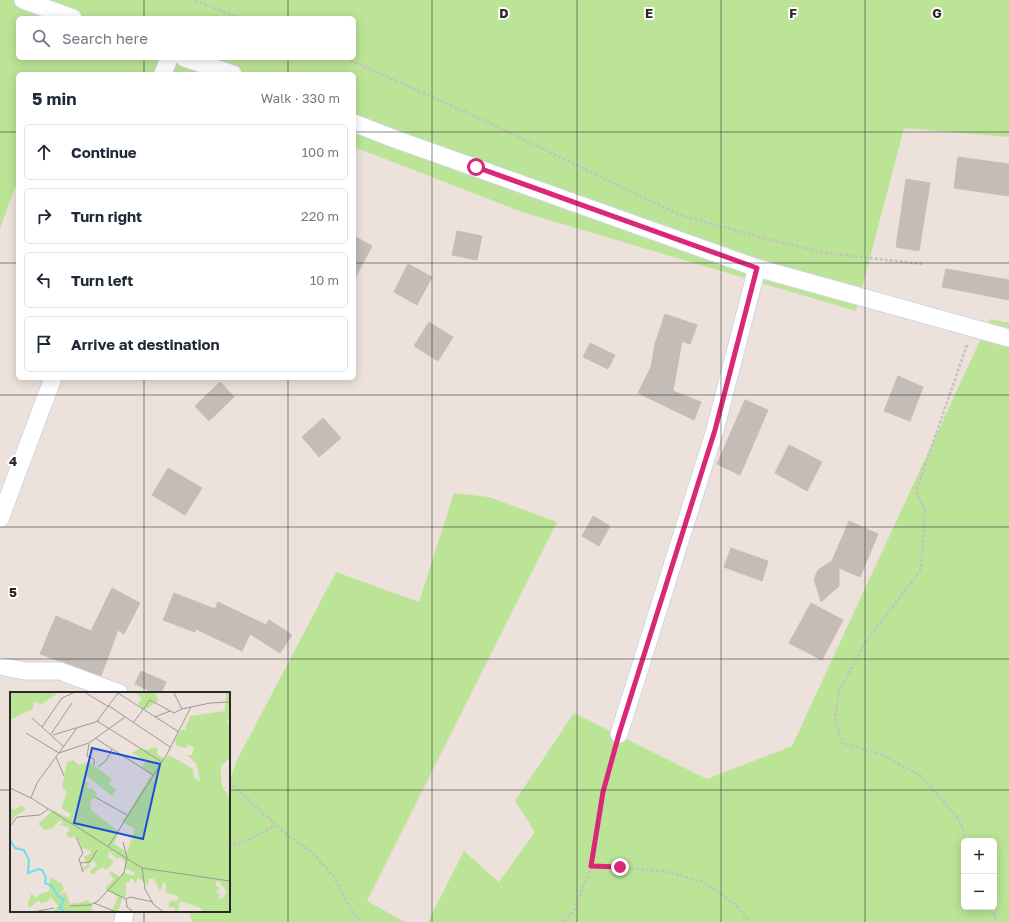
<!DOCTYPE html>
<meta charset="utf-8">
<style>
:root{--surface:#fff;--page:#f2f2f3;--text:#1f2937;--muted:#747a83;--line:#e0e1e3}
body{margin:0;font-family:"Golos Text",sans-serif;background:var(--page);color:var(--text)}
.controls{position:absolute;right:12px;bottom:12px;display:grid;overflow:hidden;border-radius:6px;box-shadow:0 2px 10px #0003}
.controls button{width:36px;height:36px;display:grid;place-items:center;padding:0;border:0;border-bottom:1px solid var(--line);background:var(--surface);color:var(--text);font:20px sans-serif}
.stop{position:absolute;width:12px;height:12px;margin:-9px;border:3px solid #db2777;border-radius:50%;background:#fff}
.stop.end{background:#db2777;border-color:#fff;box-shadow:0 1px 4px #0008}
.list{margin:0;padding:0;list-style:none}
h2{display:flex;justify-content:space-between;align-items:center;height:52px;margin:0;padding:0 16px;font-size:17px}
h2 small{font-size:13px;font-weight:400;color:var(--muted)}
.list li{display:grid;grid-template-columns:26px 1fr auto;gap:12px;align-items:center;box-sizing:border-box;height:56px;margin:0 8px 8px;padding:0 8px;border:1px solid var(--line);border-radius:6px}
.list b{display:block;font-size:15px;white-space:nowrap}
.list em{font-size:13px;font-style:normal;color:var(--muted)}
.icon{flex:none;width:22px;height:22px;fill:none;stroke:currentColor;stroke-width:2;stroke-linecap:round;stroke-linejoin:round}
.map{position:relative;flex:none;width:1009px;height:922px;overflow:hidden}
.search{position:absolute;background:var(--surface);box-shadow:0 2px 10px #0003;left:16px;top:16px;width:340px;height:44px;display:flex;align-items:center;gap:10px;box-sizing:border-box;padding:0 14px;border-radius:6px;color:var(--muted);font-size:15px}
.panel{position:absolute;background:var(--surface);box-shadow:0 2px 10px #0003;left:16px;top:72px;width:340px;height:308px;border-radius:6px}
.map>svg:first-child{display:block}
</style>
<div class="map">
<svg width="1009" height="922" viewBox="0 0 1009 922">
<rect width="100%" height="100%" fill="#ece2db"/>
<path fill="#bbe496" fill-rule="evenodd" d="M 0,0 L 1009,0 L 1009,137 L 904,128 L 856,311 L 522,212 L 354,147 L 354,74 L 171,74 L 156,68 L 153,74 L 18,74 L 18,188 L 15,187 L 0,229 ZM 18,18 L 354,18 L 354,58 L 18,58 Z
M 990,319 L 1009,323 L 1009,922 L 428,922 L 464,851 L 499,882 L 535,832 L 515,801 L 574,713 L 707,779 L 792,746 ZM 964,841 L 994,841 L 994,907 L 964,907 Z
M 454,493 L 489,497 L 557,522 L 367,901 L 405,922 L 192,922 L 189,911 L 229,911 L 229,783 L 236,762 L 336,572 L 419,602 Z"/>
<path fill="#c4bcb7" stroke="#c7beb4" d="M 958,157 L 1009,164 L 1009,196 L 954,188 Z
M 906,179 L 930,183 L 919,251 L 896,247 Z
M 457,231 L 482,236 L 477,260 L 452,255 Z
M 354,236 L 372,246 L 354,280 Z
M 408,264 L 432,277 L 417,305 L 394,292 Z
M 946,269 L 1009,280 L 1009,300 L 942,287 Z
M 665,314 L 697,325 L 690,344 L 682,341 L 673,391 L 701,402 L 694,420 L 638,393 L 651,367 L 655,344 Z
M 429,322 L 453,337 L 438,361 L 414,346 Z
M 590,343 L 615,355 L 608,369 L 583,357 Z
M 898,376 L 923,387 L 910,421 L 884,411 Z
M 220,382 L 234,397 L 209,421 L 195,406 Z
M 745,400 L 768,410 L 740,475 L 717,464 Z
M 323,418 L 341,438 L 319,457 L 302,437 Z
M 789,445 L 822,462 L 807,491 L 775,473 Z
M 168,468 L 202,488 L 185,515 L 152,495 Z
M 593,516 L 610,526 L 599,546 L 582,536 Z
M 849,521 L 878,534 L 860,577 L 839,568 L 839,586 L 821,602 L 814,579 L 818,570 L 832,561 Z
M 731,548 L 768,561 L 762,581 L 724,567 Z
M 112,588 L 140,603 L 124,634 L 118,630 L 101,676 L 40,654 L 56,616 L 91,631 Z
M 174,593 L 215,609 L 218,602 L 266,625 L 269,620 L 292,635 L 280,653 L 250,634 L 242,651 L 196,629 L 195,632 L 163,620 Z
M 811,603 L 843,620 L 822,660 L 789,643 Z
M 141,671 L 166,682 L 161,693 L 155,693 L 135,684 Z"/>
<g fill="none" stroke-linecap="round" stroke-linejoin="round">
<g stroke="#d0d6e3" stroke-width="19">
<path id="street" d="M 23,0 L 73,18
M 184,58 L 233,74
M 163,74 L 169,58
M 354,123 L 392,138 L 757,268 L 1009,338
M 0,519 L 53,378
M 0,666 L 25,671 L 60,671 L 119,693
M 619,734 L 715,430 L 757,268
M 123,922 L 125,911"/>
</g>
<path stroke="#c3c3c3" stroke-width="2.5" stroke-dasharray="3 2" stroke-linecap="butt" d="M 195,0 L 238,18
M 345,58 L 481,119 L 680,215 L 759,237 L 825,253 L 923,264
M 967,345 L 916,491 L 925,510 L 921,570 L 864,644 L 839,691 L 835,718 L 842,743 L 883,755 L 921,776 L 959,819 L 967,841
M 229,782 L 288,836 L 312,852 L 334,877 L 351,910 L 362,922
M 229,846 L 250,839 L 276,825
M 591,866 L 620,867 L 668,872 L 703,882 L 736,905 L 750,922
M 992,907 L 997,922
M 564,922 L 574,911 L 591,866 L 603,792 L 615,750"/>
<use href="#street" stroke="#fff" stroke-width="17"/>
</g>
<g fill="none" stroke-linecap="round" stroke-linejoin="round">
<path stroke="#db2777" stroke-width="5" d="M 476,167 L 757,268 L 715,430 L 619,734 L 603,792 L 591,866 L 620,867"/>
</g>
<path fill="none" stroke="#292929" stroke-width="1" stroke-opacity="0.55" d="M 144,0 L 144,18M 288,0 L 288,18M 432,0 L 432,922M 577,0 L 577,922M 721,0 L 721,922M 865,0 L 865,922M 144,58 L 144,74M 288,58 L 288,74M 0,132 L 18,132M 354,132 L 1009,132M 0,263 L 18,263M 354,263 L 1009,263M 144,378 L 144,693M 288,378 L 288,922M 0,395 L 1009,395M 0,527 L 1009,527M 0,659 L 1009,659M 0,790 L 11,790M 229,790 L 1009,790M 144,911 L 144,922"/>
<g transform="translate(10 692)">
<rect width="220" height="220" fill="#ece2db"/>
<path d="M 0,1 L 48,1 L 32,12 L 23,10 L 23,17 L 2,27 L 0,25 ZM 126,1 L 146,1 L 148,9 L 135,18 L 128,12 L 132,6 ZM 216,1 L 220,1 L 220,25 L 217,31 L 220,34 L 220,66 L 211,74 L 211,86 L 212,94 L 220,107 L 220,219 L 192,219 L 191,216 L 170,209 L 168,219 L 165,219 L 164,215 L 159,216 L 159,210 L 168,208 L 168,204 L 155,200 L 156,191 L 153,191 L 150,199 L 144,187 L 138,187 L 139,194 L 128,186 L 125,192 L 123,187 L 120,187 L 119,191 L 116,189 L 116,205 L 113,205 L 108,219 L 102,219 L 108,205 L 95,196 L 104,187 L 99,181 L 101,179 L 110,185 L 113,180 L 124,184 L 125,181 L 115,176 L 115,169 L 109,165 L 107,167 L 99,159 L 98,165 L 104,170 L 96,178 L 92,175 L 82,183 L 80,179 L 87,173 L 83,168 L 79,172 L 80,175 L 72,180 L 71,177 L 77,173 L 74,165 L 82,160 L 75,156 L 72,157 L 66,144 L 60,146 L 56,143 L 60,136 L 50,133 L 53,130 L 50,128 L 43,136 L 35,138 L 28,132 L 43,118 L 58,126 L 61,122 L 51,116 L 57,101 L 52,95 L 57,70 L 63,68 L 69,73 L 79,70 L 102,87 L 98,92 L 106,97 L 102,104 L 77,84 L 74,87 L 79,92 L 76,94 L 79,97 L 82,96 L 87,102 L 80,111 L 81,118 L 109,140 L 104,152 L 117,160 L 125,137 L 112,130 L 142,82 L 132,75 L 136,69 L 122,61 L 130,56 L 138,58 L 145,55 L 148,57 L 147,62 L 155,67 L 159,63 L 183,77 L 184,86 L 190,89 L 186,71 L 177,63 L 182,63 L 184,55 L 178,53 L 176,56 L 167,54 L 165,49 L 171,38 L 175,38 L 180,24 L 215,19 ZM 206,190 L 210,190 L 216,199 L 215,205 L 209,207 L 210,201 L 205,201 L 210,196 L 206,194 ZM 10,114 L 15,115 L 15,118 L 4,125 L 0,131 L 0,116 L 5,118 ZM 40,185 L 52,192 L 54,197 L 49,202 L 56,200 L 60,212 L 66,210 L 67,212 L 78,208 L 83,214 L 81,217 L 83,219 L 44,219 L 48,214 L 41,205 L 38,209 L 31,211 L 29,208 L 19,216 L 18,211 L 21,204 L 18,200 L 27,206 L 30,202 L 39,199 Z" fill="#bbe496" fill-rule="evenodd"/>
<path fill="none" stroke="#6bdff0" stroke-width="2" d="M 0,148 L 5,156 L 14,158 L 19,168 L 18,181 L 29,177 L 32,178 L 36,186 L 35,191 L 42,194 L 48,204 L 54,208 L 50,216 L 54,219"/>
<path fill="none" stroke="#9e9894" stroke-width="1" d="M 76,1 L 99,15M 108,1 L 87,29 L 152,70M 108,1 L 169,40M 164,1 L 172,17M 99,14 L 160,55M 145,25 L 160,19M 22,26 L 54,55M 123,31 L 140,8 L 164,21 L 172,17 L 200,11 L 220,10M 32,35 L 52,6 L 63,1M 16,41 L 49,61 L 79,51 L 115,25M 41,42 L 62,11M 43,43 L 89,29M 85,46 L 143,83M 79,52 L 77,64 L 84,67 L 84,73M 46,65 L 54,84M 88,75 L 96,69 L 102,57M 0,96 L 21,106 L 132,176 L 220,189M 85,105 L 117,123M 21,106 L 27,91 L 67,36M 1,133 L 7,125 L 30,123 L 38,117M 66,145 L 73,161 L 69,167 L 73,180M 98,155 L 157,62 L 181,15M 70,171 L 80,170 L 87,158M 132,176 L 135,197 L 143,212 L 152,219M 97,198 L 116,207 L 120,205 L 143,210M 116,207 L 117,215 L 122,219M 84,211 L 104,219M 60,214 L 80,213 L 88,209 L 114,181 L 117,165 L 113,150M 28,219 L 44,216"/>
<path fill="#1d4ed8" fill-opacity="0.15" stroke="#1d4ed8" stroke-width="2" d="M 82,56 L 150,72 L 133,147 L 64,131 Z"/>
<rect width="220" height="220" fill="none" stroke="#292929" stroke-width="2"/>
</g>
<g font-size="13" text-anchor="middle" font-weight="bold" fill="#292929" stroke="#fff" stroke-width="4" stroke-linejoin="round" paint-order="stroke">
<text x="504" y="18">D</text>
<text x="649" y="18">E</text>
<text x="793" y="18">F</text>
<text x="937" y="18">G</text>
<text x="13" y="466">4</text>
<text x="13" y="597">5</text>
</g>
</svg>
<div class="controls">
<button>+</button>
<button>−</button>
</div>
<div class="stop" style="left:476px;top:167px"></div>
<div class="stop end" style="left:620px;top:867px"></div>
<div class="search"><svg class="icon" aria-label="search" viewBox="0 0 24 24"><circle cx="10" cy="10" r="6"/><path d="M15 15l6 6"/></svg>Search here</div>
<section class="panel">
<h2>5 min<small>Walk · 330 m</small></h2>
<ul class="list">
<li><svg class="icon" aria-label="ahead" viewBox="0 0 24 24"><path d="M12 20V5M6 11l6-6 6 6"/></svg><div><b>Continue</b></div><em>100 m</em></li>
<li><svg class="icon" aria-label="right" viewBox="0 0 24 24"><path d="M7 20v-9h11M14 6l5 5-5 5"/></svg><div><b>Turn right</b></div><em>220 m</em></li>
<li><svg class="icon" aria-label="left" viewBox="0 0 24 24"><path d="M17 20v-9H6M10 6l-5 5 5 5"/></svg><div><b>Turn left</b></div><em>10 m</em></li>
<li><svg class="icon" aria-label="arrive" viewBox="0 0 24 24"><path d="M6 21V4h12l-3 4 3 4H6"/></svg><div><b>Arrive at destination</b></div></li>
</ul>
</section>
</div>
